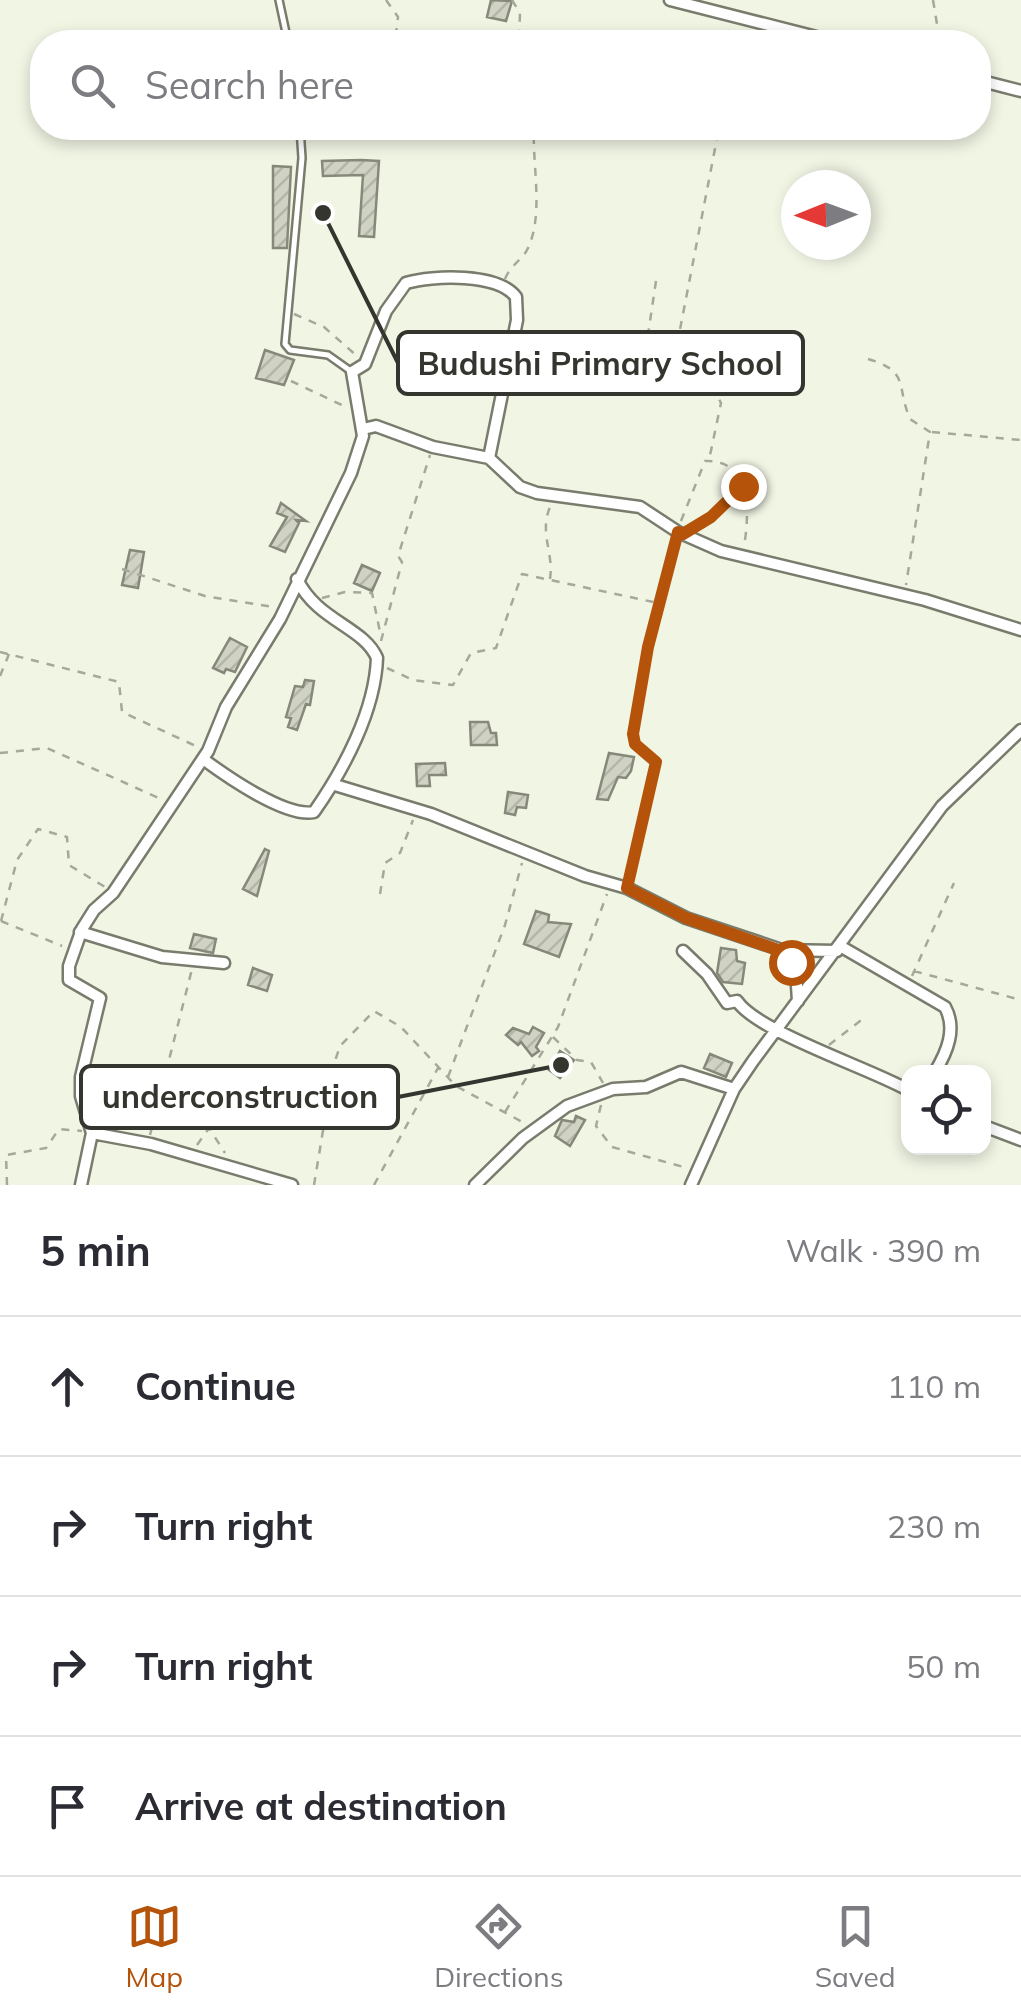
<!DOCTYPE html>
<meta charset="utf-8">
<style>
:root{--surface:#fff;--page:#f7f7f7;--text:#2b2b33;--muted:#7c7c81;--line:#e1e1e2;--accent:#b45309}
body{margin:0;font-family:Mulish,sans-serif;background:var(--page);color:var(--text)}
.controls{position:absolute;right:30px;bottom:30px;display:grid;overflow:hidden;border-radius:20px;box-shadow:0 5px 15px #0003}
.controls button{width:90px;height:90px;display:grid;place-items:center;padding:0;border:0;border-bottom:2px solid var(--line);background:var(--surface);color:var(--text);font:50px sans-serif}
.compass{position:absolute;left:781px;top:170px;width:90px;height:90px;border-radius:50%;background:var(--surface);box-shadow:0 5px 15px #0003;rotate:269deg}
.stop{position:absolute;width:30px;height:30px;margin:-22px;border:8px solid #b45309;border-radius:50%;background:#fff}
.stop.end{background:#b45309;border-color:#fff;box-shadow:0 2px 10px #0008}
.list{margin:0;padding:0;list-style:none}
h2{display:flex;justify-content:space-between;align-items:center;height:130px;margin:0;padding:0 40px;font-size:42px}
h2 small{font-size:32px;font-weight:400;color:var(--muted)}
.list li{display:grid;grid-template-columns:65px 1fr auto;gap:30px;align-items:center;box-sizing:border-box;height:140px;padding:0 40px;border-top:2px solid var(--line)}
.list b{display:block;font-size:38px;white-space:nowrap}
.list em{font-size:32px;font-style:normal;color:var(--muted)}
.icon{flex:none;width:55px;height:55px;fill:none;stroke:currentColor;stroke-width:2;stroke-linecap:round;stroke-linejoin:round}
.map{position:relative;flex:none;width:1021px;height:1185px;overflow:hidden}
.search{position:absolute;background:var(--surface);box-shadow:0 5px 15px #0003;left:30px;right:30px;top:30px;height:110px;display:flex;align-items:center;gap:25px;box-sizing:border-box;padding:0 35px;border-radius:40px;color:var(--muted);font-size:38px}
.sheet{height:690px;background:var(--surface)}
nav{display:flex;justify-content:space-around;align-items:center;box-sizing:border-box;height:140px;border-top:2px solid var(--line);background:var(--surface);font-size:28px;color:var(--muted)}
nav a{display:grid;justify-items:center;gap:5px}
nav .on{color:var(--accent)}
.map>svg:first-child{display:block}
</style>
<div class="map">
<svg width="1021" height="1185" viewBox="0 0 1021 1185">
<defs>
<pattern id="building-hatch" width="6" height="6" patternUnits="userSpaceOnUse" patternTransform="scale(2.5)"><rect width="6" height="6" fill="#d0d3c3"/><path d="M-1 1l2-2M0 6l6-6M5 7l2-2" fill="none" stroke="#b3b6a8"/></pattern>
</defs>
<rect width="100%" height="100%" fill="#f1f5e4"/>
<path fill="url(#building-hatch)" stroke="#86897a" stroke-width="2.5" d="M 491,0 L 512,1 L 506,21 L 487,17 Z
M 361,160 L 379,161 L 374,237 L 359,236 L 363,175 L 323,176 L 322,161 Z
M 273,166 L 291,167 L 287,248 L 273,248 Z
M 265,350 L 294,360 L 284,385 L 256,378 Z
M 281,503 L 306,521 L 296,520 L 299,523 L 285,552 L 270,546 L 287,517 L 277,513 Z
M 130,550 L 144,552 L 138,588 L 122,585 Z
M 362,565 L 380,573 L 372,591 L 354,583 Z
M 230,638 L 247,647 L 235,672 L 226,669 L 224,673 L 213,668 Z
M 305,680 L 314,681 L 310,705 L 306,704 L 297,730 L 288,727 L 291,718 L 286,717 L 295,686 L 303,687 Z
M 470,722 L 488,722 L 491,733 L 496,733 L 497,745 L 471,745 Z
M 609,753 L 634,757 L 631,771 L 626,778 L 618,777 L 608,800 L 597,799 Z
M 445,763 L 446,775 L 429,775 L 430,786 L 417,786 L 416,764 Z
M 508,792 L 528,795 L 526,808 L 517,807 L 515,815 L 505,813 Z
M 265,849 L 269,851 L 257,896 L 243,889 Z
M 536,911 L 549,915 L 548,922 L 571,924 L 559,957 L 524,944 Z
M 194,934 L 216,939 L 213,953 L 190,948 Z
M 721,948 L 736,950 L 737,961 L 745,963 L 742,984 L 723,982 L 717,973 Z
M 253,968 L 272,975 L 267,991 L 248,985 Z
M 533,1027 L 544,1033 L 536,1047 L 539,1051 L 532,1056 L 521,1042 L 518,1045 L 506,1035 L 513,1028 L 529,1034 Z
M 560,1051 L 574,1060 L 560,1078 L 549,1070 Z
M 710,1054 L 732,1063 L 726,1077 L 704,1068 Z
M 576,1116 L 585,1120 L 570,1146 L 555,1136 L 562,1120 L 574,1122 Z"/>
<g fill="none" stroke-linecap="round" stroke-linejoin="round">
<g stroke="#797c6d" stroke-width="10">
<path id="lane" d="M 279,0 L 288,42
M 300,128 L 302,158 L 285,344 L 290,350 L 328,355 L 352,372"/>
</g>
<g stroke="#797c6d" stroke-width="15">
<path id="street" d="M 670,0 L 836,42
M 978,80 L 1021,91
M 363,429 L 376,426 L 433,447 L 489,458 L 520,487 L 537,493 L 640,507 L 678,532 L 721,551 L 925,600 L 1021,630
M 203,759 C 226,776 286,818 314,812 C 344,769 375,711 377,658 C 364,627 317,621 297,579
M 335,785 L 431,814 L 585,876 L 627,888 L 686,918 L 779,949 L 796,970 L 798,1001
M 80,932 L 162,957 L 224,963
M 840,946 L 945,1007 C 957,1029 947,1052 935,1072
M 780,950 L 837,951
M 683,951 L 707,974 L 727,1003 L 737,1001 C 758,1032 869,1068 908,1090
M 984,1126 L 1021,1140
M 92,1133 L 151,1144 L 292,1185
M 81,1185 L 92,1133 L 81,1096 L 81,1077 L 100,998 L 69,980 L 69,966 L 82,929 L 94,910 L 113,893 L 208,751 L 226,707 L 280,619 L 351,473 L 363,436 L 352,372 L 365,364 L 386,311 L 406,283 C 433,275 498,273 516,297 L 517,320 L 489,458
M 475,1185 L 523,1138 L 567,1106 L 613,1089 L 646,1087 L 681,1072 L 734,1089
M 691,1185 L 734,1089 L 753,1061 L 942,806 L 1021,730"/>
</g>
<path stroke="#a5a89b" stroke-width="2.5" stroke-dasharray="8 8" stroke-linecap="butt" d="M 386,0 L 398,17 L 395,42
M 512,0 L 520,13 L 519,42
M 933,0 L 940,42
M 742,42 L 745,31
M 682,128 L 716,131
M 505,279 C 511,264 522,261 528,248 C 544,214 532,164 534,128
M 294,314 L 324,327 L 357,356
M 522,345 L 576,351 L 716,393 L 721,403 L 709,460
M 868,359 C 910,371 896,386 910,419 L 930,432 L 906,585
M 643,368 L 656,281
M 671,376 L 719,128
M 291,381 L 346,407
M 932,432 L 1021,440
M 681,521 L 705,461 C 751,459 750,512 744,546
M 693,529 L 740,488
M 122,569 L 205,596 L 273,607
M 550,579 C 554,552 539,534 550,507
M 322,598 L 345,592 L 372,593 L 381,637
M 381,641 L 402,562 L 398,556 L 430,455
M 0,652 L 119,682 L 122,712 L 198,747
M 387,668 L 413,680 L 453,685 L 471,653 L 496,648 L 522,574 L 658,603
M 0,676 L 9,654
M 0,753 L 47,748 L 161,799
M 630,876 L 656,762 L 635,744 L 633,734 L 647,647 L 675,543
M 380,894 L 385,863 L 400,853 L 413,820
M 1,921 L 17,860 L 38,829 L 67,837 L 69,865 L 105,887
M 1,921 L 62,946
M 914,971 L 1021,1000
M 912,976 L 954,883
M 553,1037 L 577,1060 L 591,1062 L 603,1083
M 829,1045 L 864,1018
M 448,1077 L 505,925 L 522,863
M 601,1105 L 596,1126 L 612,1147 L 687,1168
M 505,1112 L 558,1027 L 607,894
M 150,1135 L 192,969
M 197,1145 L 209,1128 L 225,1153
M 7,1185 L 6,1155 L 46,1148 L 59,1129 L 82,1131
M 314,1185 L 334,1064 L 340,1046 L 374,1011 L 401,1027 L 456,1086 L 526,1124
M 374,1185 L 438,1068"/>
<use href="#lane" stroke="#fff" stroke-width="5"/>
<use href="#street" stroke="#fff" stroke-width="10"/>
</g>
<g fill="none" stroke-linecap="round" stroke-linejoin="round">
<path stroke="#b45309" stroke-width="12" d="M 743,486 L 711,517 L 683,534 L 678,532 L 648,647 L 633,734 L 635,744 L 656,762 L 627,888 L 686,918 L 778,950 L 791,962"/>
</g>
<path fill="none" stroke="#33352e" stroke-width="4" d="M323 213L398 363M561 1065L398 1097"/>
<g fill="#33352e" stroke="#fff" stroke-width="4">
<circle cx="323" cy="213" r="10"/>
<circle cx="561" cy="1065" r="10"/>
</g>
<g fill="#fff" stroke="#33352e" stroke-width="4">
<rect x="398" y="332" width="405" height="62" rx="10"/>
<rect x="81" y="1066" width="317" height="62" rx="10"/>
</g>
<g font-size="32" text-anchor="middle" font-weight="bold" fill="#33352e">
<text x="600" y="375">Budushi Primary School</text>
<text x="240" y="1108">underconstruction</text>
</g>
</svg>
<div class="controls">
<button><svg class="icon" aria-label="locate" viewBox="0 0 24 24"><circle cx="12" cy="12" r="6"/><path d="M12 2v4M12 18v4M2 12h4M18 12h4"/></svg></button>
</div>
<svg class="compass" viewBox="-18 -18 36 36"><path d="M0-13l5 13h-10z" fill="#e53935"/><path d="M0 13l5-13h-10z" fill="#7c7c81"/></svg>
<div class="stop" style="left:791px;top:962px"></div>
<div class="stop end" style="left:743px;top:486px"></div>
<div class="search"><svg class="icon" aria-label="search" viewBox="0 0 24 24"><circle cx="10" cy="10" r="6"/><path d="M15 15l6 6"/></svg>Search here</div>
</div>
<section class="sheet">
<h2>5 min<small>Walk · 390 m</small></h2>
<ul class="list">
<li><svg class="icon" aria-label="ahead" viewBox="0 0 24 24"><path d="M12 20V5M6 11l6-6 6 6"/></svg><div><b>Continue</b></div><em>110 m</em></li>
<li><svg class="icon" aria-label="right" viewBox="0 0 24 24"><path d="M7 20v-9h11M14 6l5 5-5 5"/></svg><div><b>Turn right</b></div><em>230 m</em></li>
<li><svg class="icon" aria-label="right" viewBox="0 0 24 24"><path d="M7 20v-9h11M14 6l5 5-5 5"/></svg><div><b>Turn right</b></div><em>50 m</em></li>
<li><svg class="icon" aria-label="arrive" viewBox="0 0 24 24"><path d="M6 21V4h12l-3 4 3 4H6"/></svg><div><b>Arrive at destination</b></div></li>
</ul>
</section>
<nav>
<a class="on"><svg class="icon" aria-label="map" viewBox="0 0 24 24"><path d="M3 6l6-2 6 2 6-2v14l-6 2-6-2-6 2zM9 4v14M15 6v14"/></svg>Map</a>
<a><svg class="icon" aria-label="directions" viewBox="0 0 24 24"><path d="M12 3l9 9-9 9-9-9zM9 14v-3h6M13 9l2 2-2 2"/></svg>Directions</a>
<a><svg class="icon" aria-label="saved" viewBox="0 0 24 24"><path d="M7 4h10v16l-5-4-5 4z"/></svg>Saved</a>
</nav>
